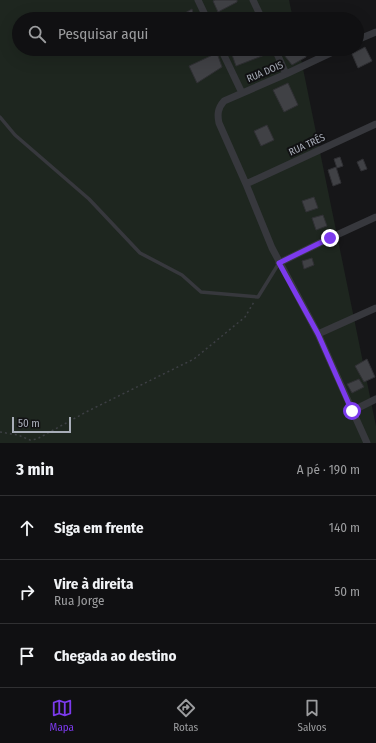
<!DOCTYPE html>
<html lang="pt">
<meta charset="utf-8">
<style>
:root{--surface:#101012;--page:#1e1e20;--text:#f1f3f6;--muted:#9c9d9f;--line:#303032;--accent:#7c3aed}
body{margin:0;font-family:"Fira Sans Condensed",sans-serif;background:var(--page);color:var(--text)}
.scale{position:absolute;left:12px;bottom:10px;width:59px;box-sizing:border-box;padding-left:4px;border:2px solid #a8adb8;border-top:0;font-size:11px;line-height:14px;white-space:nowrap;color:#a8adb8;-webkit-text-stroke:3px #111113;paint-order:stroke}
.stop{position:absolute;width:12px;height:12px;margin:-9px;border:3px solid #7c3aed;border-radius:50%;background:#fff}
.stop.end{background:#7c3aed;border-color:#fff;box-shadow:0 1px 4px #0008}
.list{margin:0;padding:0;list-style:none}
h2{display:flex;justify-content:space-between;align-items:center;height:52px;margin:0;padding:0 16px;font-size:17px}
h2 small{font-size:13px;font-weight:400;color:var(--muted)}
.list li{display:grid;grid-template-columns:26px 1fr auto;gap:12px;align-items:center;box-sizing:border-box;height:64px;padding:0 16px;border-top:1px solid var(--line)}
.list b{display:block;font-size:15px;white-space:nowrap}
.list p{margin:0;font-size:13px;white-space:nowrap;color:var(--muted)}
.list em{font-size:13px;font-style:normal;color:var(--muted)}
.icon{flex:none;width:22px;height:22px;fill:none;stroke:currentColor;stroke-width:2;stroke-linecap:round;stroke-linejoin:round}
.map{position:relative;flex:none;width:376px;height:443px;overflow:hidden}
.search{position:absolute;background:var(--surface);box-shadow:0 4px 16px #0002;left:12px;right:12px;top:12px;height:44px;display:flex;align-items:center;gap:10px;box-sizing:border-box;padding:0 14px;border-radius:22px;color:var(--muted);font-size:15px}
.sheet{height:244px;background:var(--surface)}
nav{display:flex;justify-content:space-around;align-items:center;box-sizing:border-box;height:56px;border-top:1px solid var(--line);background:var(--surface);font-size:11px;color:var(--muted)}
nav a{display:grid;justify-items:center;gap:2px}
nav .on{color:var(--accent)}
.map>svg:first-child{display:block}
</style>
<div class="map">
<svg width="376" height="443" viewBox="0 0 376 443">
<rect width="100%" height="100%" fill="#161618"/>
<path fill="#1e261f" d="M 0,0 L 289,0 L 293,19 L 19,19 L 19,49 L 299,49 L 376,426 L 376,443 L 0,443 Z"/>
<path fill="#404145" stroke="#303034" d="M 215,0 L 237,0 L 237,2 L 218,12 L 213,1 Z
M 192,9 L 194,19 L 178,19 L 178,17 Z
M 365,47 L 372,61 L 358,68 L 352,54 Z
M 236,49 L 268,49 L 270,53 L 236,66 L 231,52 Z
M 292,49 L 304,49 L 306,57 L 292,65 L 284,55 Z
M 217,53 L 222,67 L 197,83 L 189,66 Z
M 288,83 L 298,105 L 284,112 L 273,90 Z
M 267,125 L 274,140 L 261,146 L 254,131 Z
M 340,157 L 343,166 L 337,168 L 334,159 Z
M 363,159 L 367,169 L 361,171 L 357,162 Z
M 336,167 L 341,183 L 333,186 L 328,170 Z
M 314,197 L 318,208 L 306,212 L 302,201 Z
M 323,215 L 327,226 L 316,230 L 312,218 Z
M 312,258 L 314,265 L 304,269 L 302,261 Z
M 367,359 L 375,377 L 364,382 L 355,366 Z
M 359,379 L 364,387 L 352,393 L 347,384 Z"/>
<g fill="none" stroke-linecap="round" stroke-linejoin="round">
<path stroke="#3d3f44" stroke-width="1.5" stroke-dasharray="2 3" stroke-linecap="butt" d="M 0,432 L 18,435 L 30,440 L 37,439 L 88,411 L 194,359 L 245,317 L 254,302"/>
<path stroke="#37383d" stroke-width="3.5" d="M 0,117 L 15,135 L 89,199 L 140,253 L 182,275 L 201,292 L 258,297 L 279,263"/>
<path stroke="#37383d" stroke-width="7" d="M 198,0 L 207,19
M 253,0 L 262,19
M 357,40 L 376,32
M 221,49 L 242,93
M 275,49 L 286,74
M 339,49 L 286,74 L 224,101 C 218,108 217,114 219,123 L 246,184 L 272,248 L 318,334 L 367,443
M 246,184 L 376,124
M 279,263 L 330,238 L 376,217
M 318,334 L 376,308
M 352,411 L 376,399"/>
</g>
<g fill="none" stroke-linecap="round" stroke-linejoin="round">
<path stroke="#7c3aed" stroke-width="5" d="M 330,238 L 279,263 L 318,334 L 352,411"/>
</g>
<g text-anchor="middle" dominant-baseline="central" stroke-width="4" stroke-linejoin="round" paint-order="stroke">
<g font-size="10" fill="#a8adb8" stroke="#111113">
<text transform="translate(265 72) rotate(-23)">RUA DOIS</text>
<text transform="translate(307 145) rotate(-25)">RUA TRÊS</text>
</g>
</g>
</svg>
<div class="scale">50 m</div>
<div class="stop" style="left:352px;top:411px"></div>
<div class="stop end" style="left:330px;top:238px"></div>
<div class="search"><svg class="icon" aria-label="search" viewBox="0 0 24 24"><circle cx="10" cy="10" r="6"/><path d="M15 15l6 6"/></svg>Pesquisar aqui</div>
</div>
<section class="sheet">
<h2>3 min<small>A pé · 190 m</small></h2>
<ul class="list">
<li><svg class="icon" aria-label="ahead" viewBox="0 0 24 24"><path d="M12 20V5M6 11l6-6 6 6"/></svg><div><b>Siga em frente</b></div><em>140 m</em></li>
<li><svg class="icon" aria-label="right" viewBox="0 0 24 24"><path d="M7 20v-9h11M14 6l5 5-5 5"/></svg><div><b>Vire à direita</b><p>Rua Jorge</p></div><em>50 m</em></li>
<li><svg class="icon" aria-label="arrive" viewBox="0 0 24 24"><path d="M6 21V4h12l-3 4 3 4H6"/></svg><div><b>Chegada ao destino</b></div></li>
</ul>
</section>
<nav>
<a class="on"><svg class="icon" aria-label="map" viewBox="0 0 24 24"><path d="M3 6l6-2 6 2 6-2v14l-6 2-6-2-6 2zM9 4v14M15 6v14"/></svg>Mapa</a>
<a><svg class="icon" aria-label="directions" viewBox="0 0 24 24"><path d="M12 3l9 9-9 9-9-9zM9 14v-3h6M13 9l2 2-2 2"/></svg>Rotas</a>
<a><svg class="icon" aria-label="saved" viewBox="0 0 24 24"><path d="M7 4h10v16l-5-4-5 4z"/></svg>Salvos</a>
</nav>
